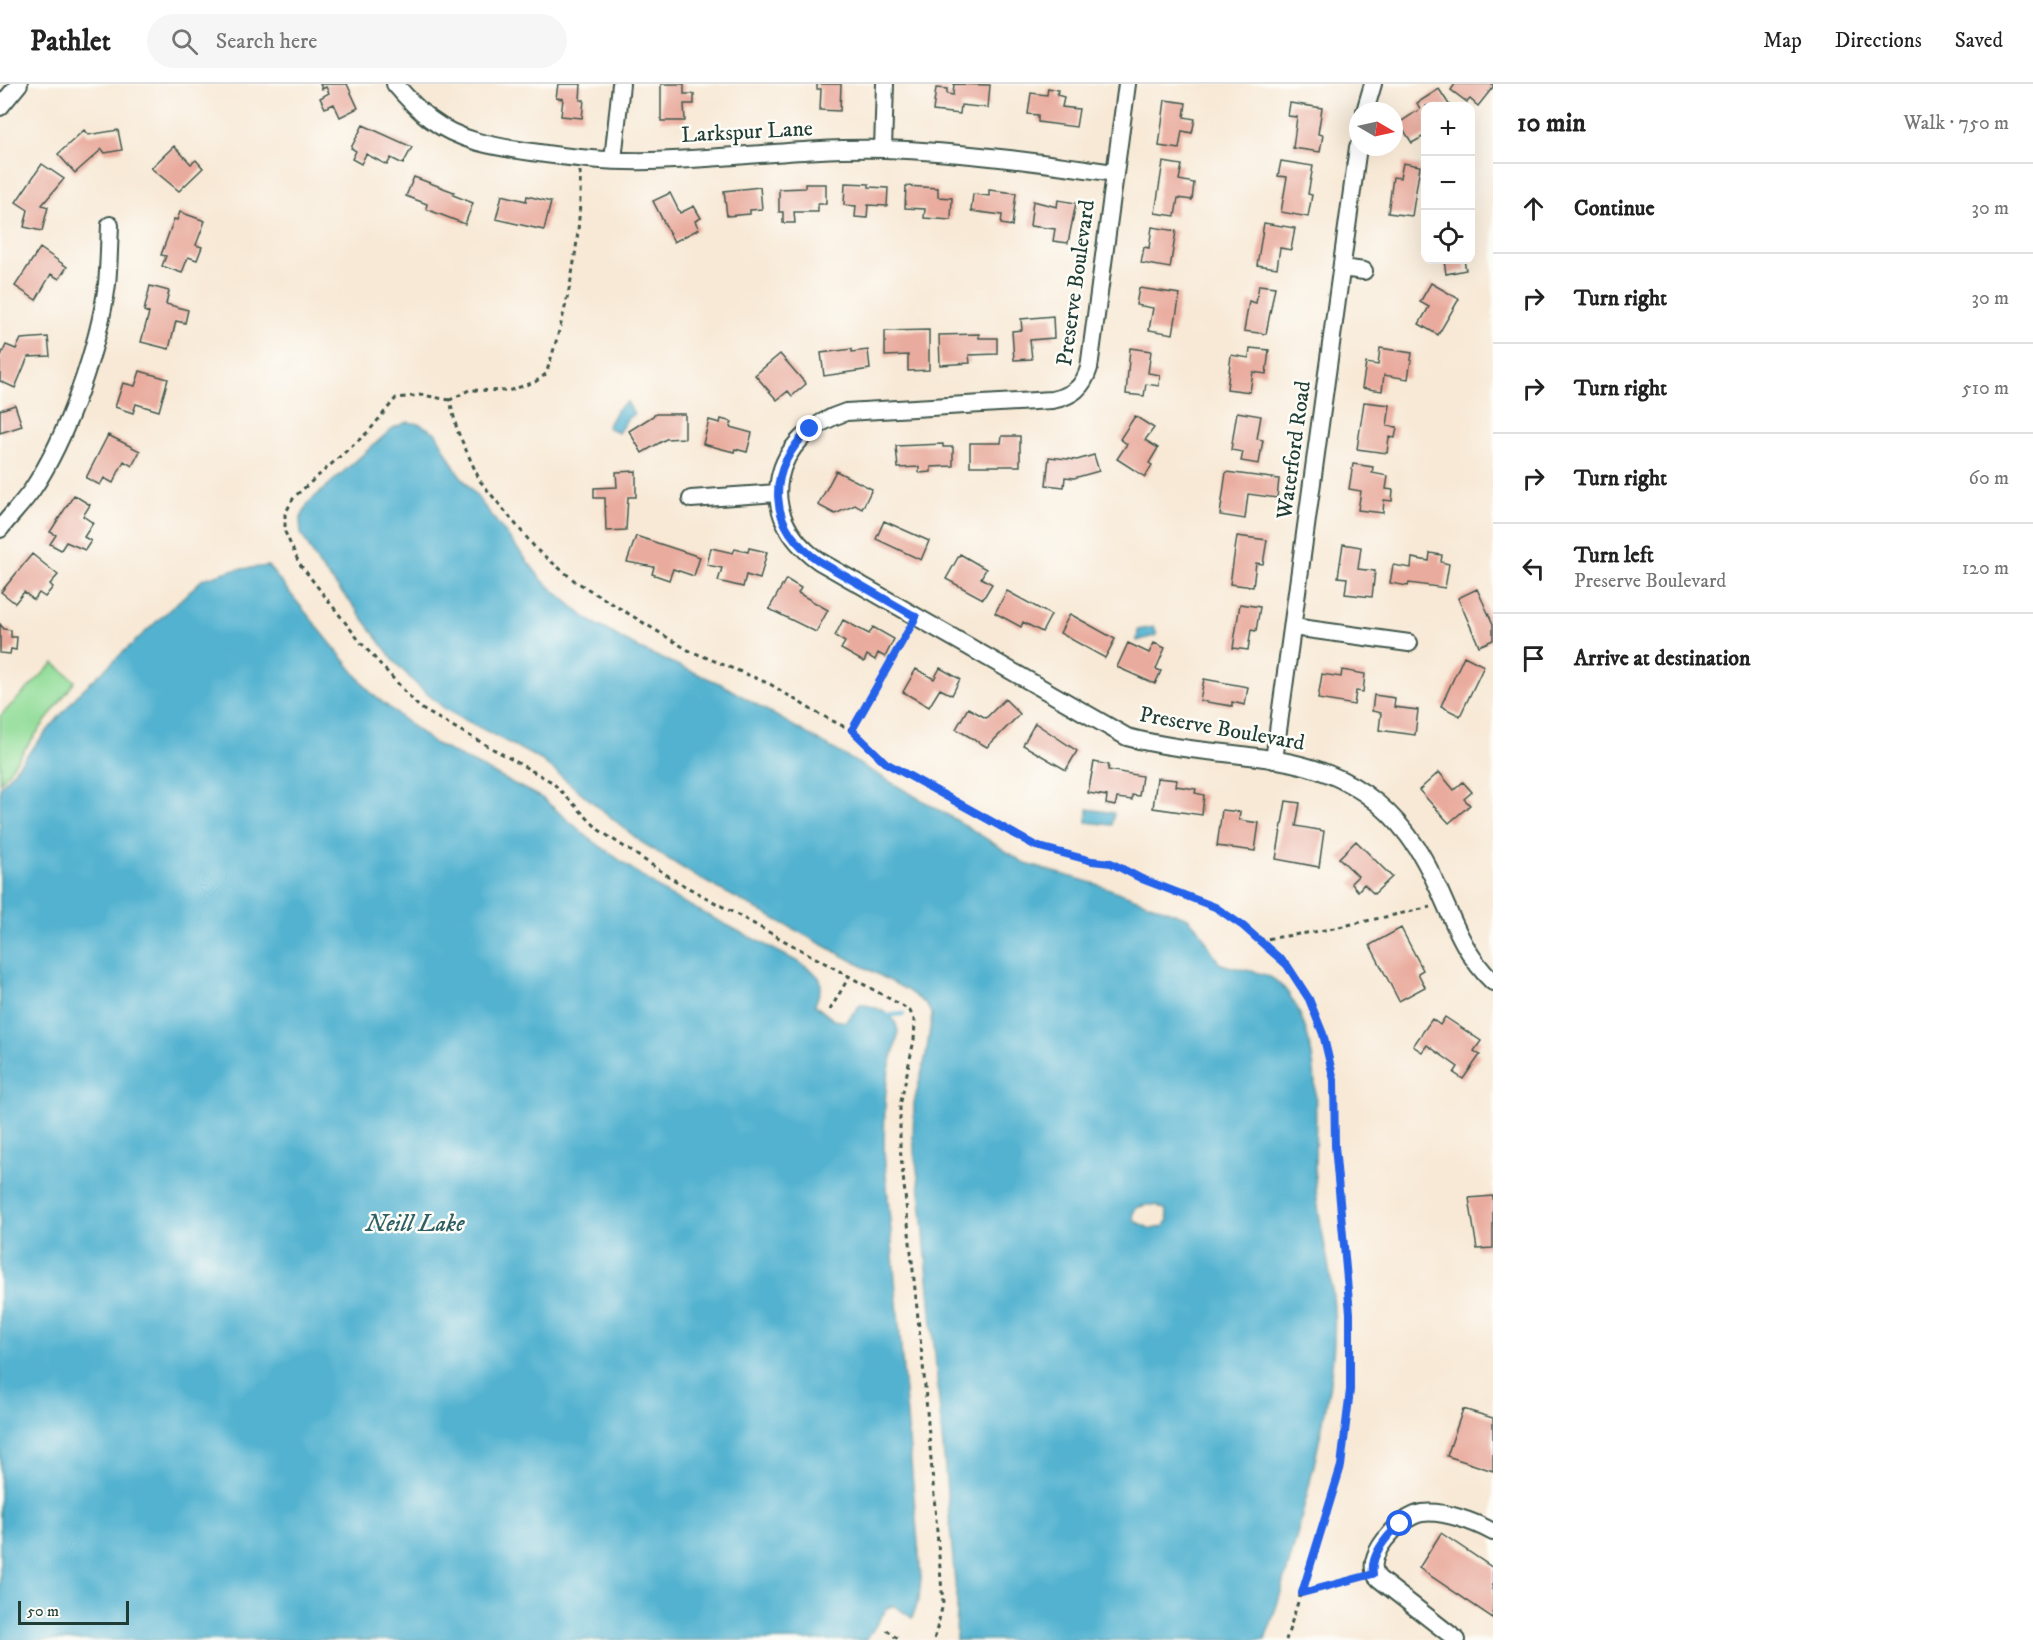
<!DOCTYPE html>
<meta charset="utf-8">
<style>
:root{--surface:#fff;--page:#f6f6f6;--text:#222;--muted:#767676;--line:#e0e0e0}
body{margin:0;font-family:"IM FELL DW Pica",serif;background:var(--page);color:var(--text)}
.controls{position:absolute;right:18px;top:18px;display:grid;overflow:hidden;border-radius:12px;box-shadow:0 6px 24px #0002}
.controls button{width:54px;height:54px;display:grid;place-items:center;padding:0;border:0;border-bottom:2px solid var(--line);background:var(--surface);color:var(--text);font:30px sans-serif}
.compass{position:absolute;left:1349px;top:18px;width:54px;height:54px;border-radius:50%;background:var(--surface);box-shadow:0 6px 24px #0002;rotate:99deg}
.scale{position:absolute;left:18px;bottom:15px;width:111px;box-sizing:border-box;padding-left:6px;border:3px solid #1f3d34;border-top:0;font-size:16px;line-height:21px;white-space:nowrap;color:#1f3d34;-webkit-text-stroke:4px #fdfcf7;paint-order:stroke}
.stop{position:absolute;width:18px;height:18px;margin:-14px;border:4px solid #2563eb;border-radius:50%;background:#fff}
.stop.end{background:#2563eb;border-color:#fff;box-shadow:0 2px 6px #0008}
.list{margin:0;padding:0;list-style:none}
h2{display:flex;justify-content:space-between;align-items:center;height:78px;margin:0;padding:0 24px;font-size:26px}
h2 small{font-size:20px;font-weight:400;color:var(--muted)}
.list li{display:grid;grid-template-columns:39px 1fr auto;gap:18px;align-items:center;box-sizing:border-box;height:90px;padding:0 24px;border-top:2px solid var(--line)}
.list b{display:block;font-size:22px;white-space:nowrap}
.list p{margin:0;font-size:20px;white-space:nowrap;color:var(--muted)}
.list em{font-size:20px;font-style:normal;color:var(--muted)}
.icon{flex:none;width:33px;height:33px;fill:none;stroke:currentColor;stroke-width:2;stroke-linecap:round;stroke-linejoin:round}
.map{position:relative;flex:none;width:1493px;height:1556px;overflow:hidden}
header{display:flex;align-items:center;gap:36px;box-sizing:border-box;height:84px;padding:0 30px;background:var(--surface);border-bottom:2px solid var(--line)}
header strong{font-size:28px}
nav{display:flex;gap:33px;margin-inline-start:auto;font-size:21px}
.search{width:420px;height:54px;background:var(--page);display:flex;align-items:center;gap:15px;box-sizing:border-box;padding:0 21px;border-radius:33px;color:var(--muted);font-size:22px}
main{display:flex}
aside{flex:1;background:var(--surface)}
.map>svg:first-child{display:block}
</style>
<header>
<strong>Pathlet</strong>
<div class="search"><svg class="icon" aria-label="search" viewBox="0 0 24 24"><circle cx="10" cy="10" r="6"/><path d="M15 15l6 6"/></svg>Search here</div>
<nav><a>Map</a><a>Directions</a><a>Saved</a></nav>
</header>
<main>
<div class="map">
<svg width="1493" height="1556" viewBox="0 0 1493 1556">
<rect width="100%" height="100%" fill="#fdfcf7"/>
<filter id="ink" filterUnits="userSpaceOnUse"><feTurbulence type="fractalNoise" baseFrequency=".0167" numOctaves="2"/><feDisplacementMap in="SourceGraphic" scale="12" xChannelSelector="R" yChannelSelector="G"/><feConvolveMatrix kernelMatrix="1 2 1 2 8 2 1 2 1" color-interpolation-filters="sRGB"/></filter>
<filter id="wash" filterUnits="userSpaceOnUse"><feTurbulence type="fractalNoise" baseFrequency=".008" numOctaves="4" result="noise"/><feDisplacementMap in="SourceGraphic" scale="24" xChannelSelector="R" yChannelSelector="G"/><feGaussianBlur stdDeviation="1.35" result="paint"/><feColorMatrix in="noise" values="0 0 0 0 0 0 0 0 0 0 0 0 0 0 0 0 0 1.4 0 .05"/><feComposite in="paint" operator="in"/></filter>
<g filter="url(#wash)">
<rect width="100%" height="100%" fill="#f8e9d6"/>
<path fill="#92dd99" stroke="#588d66" stroke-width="1.5" d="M 54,579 L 75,597 L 0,699 L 0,632 Z"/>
<path fill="#52b2d0" stroke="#387882" stroke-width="1.5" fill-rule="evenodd" d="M 627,318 L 634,330 L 627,335 L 618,349 L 607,343 L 617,325 Z
M 407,338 L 420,340 L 436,349 L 456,386 L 542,496 L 587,535 L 640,565 L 721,600 L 963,740 L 1026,780 L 1096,800 L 1188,834 L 1200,847 L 1219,879 C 1246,890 1271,882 1290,912 C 1323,963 1315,1027 1315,1084 C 1315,1131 1331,1177 1334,1224 C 1337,1277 1325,1329 1314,1381 C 1300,1441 1286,1499 1265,1556 L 956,1556 L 957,1521 L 921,1116 L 913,1055 L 914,1019 L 926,971 L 932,931 L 926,920 L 905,905 L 697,793 L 641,758 L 541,676 L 446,626 L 417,601 L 394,577 L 356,525 L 319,481 L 301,449 L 300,436 L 308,419 L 393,344 ZM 1146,1121 L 1156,1121 L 1166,1126 L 1168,1136 L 1163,1143 L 1151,1145 L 1134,1137 L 1133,1129 L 1136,1124 Z
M 268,482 L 371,609 L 432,658 L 542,714 L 589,754 L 667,810 L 800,879 C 824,895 825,894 815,921 L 834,936 L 846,938 L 860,921 C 872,920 894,930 897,943 C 900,954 894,964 892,974 C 883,1004 885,1037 884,1068 L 921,1493 L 919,1515 L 912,1534 L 895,1522 L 888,1523 L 866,1556 L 0,1556 L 0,703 L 80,608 L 203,495 L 232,486 Z
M 1154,543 L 1157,551 L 1137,557 L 1138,546 Z
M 1088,725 L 1114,729 L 1112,741 L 1087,738 Z"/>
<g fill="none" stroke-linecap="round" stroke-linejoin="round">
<path stroke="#52b2d0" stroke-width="4.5" d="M 885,932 L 903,930"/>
</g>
<g id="blocks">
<path fill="#e9ab9d" d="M 320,0 L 347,0 L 358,24 L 340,33 L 334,20 L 325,24 L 320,14 L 329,9 L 326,3 L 322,5 Z
M 558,0 L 581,0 L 580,16 L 584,16 L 582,34 L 561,32 L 563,15 L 556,14 Z
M 661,0 L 684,0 L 684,10 L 694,10 L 694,20 L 684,20 L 685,37 L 661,37 Z
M 817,0 L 841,0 L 840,27 L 820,26 L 821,5 L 817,5 Z
M 954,0 L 990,1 L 988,24 L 961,21 L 960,30 L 933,27 L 936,4 L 947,5 L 947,10 L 953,11 Z
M 1455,0 L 1493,0 L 1493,3 L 1478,22 L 1470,15 L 1467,18 L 1451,6 Z
M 1048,4 L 1058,6 L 1057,11 L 1064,13 L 1062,23 L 1079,25 L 1076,43 L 1038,38 L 1038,31 L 1028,30 L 1031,9 L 1047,11 Z
M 1439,5 L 1450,22 L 1426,22 L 1426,51 L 1412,59 L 1399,39 L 1420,25 L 1417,19 Z
M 1165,16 L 1186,19 L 1184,33 L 1195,35 L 1192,49 L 1182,47 L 1179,65 L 1159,62 Z
M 1290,19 L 1322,24 L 1318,50 L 1323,51 L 1320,68 L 1293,64 L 1297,33 L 1288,32 Z
M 363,41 L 412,63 L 403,80 L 391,74 L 387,81 L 366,70 L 361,80 L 352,75 L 356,67 L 351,64 Z
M 84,46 L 88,51 L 118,46 L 122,66 L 105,69 L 102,65 L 75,89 L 58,70 Z
M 174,62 L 191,80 L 196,76 L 203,84 L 179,107 L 151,84 Z
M 1281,77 L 1313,82 L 1308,110 L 1312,111 L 1308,133 L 1281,128 L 1287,93 L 1278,92 Z
M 1163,78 L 1182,81 L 1179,96 L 1194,99 L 1192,116 L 1178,114 L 1175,132 L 1155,129 Z
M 1403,79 L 1420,82 L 1412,132 L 1388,129 L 1393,93 L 1400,94 Z
M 42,80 L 64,95 L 42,121 L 48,123 L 42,147 L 24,143 L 28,126 L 16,118 Z
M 414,93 L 454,108 L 453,111 L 473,119 L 465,140 L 426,125 L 427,120 L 406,112 Z
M 845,99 L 869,100 L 869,103 L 888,104 L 887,122 L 868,121 L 867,134 L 855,133 L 856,122 L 844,121 Z
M 805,100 L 826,100 L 826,120 L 818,120 L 818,128 L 794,128 L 795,139 L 783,139 L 783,128 L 779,128 L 779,105 L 805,104 Z
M 906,102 L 938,104 L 938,113 L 952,114 L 951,136 L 924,134 L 925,125 L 905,124 Z
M 760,103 L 762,125 L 750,126 L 750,130 L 727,132 L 724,107 Z
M 989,106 L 1016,109 L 1012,142 L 1001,140 L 1002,131 L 971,127 L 973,110 L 989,112 Z
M 670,109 L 680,129 L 694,122 L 701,134 L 695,137 L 699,145 L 674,158 L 653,117 Z
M 502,111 L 526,117 L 527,112 L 551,118 L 544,146 L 496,135 Z
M 1058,116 L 1076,119 L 1068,159 L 1053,157 L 1055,145 L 1030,142 L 1033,117 L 1057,123 Z
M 180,128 L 205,137 L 196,161 L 202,163 L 197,176 L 188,173 L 182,189 L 162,182 L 166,172 L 161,171 L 174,135 L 177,136 Z
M 1264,139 L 1295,144 L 1291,166 L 1280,164 L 1277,184 L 1257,181 Z
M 1152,143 L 1176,147 L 1170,184 L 1141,179 L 1144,163 L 1149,164 Z
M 40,164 L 67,183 L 59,195 L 51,190 L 36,216 L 15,202 Z
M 1444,176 L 1464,176 L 1466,186 L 1446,190 Z
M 1431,199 L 1459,215 L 1438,251 L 1419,240 L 1429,223 L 1420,218 Z
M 1259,201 L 1275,203 L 1266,250 L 1244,247 L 1249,217 L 1256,219 Z
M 150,202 L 169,207 L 166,220 L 188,226 L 185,239 L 176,237 L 169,265 L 141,258 L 149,229 L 144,227 Z
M 1139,204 L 1180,210 L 1173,250 L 1149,246 L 1153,224 L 1136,221 Z
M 1053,232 L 1054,254 L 1030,256 L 1032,275 L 1014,276 L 1012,247 L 1022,246 L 1021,235 Z
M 929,246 L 929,286 L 908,287 L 908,271 L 885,272 L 885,247 Z
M 979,250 L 979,254 L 997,254 L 997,270 L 969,271 L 970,279 L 940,281 L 939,251 Z
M 48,253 L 50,272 L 28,273 L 15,304 L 0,297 L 0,274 L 6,261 L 16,265 L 21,255 Z
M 1130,264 L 1151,267 L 1148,289 L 1160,291 L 1159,302 L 1146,300 L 1144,312 L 1126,310 Z
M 1250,264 L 1269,266 L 1266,290 L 1253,288 L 1250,308 L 1227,305 L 1231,271 L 1249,274 Z
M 1380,264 L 1412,269 L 1408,295 L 1384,291 L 1382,307 L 1362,304 L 1366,279 L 1378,281 Z
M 852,265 L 852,268 L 868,266 L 870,285 L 824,292 L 821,269 Z
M 780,270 L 806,300 L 792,312 L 788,307 L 777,316 L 755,291 Z
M 140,287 L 168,295 L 159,327 L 136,320 L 133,329 L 115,323 L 123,299 L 135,302 Z
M 1364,318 L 1390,321 L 1387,342 L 1397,343 L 1395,354 L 1389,353 L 1387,369 L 1357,365 Z
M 15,321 L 22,342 L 0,349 L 0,326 Z
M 1237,328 L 1261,332 L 1257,355 L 1263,356 L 1259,380 L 1241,377 L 1243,368 L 1231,366 Z
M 656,330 L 685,330 L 685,354 L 666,355 L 642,369 L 629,347 Z
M 1135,332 L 1154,344 L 1145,356 L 1158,364 L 1149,379 L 1152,381 L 1145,393 L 1117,375 L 1127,360 L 1120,355 Z
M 721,335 L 732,338 L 730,343 L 752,349 L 747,368 L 735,365 L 734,368 L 703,360 L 709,336 L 720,339 Z
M 108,351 L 140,367 L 132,382 L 124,377 L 113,399 L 104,394 L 100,401 L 86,394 Z
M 1002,352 L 1020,352 L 1020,382 L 970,382 L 970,359 L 1001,359 Z
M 943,360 L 943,363 L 953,363 L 953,382 L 931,383 L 931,388 L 919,389 L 919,383 L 898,384 L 896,362 Z
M 1094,371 L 1099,387 L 1074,394 L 1065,393 L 1064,403 L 1046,401 L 1049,373 L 1077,376 Z
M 1353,380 L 1373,383 L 1372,389 L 1388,392 L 1386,405 L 1393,406 L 1392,417 L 1384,416 L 1383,429 L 1358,426 L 1361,407 L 1349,405 Z
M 636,387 L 636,413 L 628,413 L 626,446 L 606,447 L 605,414 L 594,414 L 594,404 L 617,403 L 616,388 Z
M 836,387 L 872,405 L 862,425 L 855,421 L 835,430 L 818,421 Z
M 1226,388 L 1279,395 L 1277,414 L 1248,410 L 1245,435 L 1220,431 Z
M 74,411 L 90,421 L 83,432 L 93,439 L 84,453 L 91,457 L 85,466 L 66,458 L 61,466 L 50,460 L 56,451 L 50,448 Z
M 884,437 L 929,457 L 921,476 L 876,455 Z
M 636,452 L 700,473 L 694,492 L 673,485 L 669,496 L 652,490 L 654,483 L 627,478 Z
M 1237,452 L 1267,456 L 1263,480 L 1256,479 L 1253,503 L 1230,500 Z
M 1343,460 L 1361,463 L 1358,485 L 1375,487 L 1372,513 L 1345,510 L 1347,494 L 1338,493 Z
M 711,464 L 733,469 L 735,465 L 748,468 L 749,464 L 767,468 L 760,495 L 746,491 L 743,503 L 718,497 L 722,484 L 707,481 Z
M 1430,469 L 1442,471 L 1441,478 L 1449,480 L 1445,504 L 1409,499 L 1408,502 L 1390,499 L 1393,481 L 1411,484 L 1412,474 L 1429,477 Z
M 32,470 L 58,491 L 50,500 L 53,503 L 45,513 L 39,509 L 34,516 L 24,508 L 15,519 L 1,508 Z
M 960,470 L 986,485 L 981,494 L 992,500 L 983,515 L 946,495 Z
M 786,495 L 801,504 L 798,509 L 828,526 L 816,548 L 769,525 Z
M 1477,505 L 1493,540 L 1493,556 L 1479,562 L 1458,514 Z
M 1007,507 L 1051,531 L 1042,548 L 1023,538 L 1021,543 L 995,529 Z
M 1240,520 L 1260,523 L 1256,547 L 1251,546 L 1248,566 L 1233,564 Z
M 1070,530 L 1115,555 L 1105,574 L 1060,549 Z
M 843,536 L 869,550 L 873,543 L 894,555 L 885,573 L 878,569 L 875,576 L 867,571 L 864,578 L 841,565 L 845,558 L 835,552 Z
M 0,540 L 4,545 L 11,546 L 11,553 L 17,553 L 16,566 L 11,565 L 10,570 L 0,569 Z
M 1128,559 L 1149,569 L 1154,559 L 1165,564 L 1156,585 L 1161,587 L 1155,600 L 1117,583 Z
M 1464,572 L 1484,582 L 1460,632 L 1441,622 Z
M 940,584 L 960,595 L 952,611 L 940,605 L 929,623 L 903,608 L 916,585 L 934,595 Z
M 1342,586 L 1365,590 L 1363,608 L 1356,607 L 1354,621 L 1318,615 L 1322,590 L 1341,593 Z
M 1204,595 L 1248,603 L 1245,621 L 1232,618 L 1232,622 L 1200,617 Z
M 1374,611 L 1395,614 L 1394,623 L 1418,626 L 1415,651 L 1379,646 L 1381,629 L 1372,627 Z
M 1005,615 L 1020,630 L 987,663 L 956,645 L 968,624 L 986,634 Z
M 1035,639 L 1077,667 L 1066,686 L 1023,661 Z
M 1094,678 L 1109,681 L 1108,686 L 1142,692 L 1139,712 L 1132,711 L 1132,716 L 1117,714 L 1115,722 L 1106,720 L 1107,712 L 1088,709 Z
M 1439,688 L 1454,706 L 1463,698 L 1472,708 L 1464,715 L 1470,721 L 1449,739 L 1419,706 Z
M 1157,694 L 1177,696 L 1176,702 L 1196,705 L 1195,709 L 1204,711 L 1202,731 L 1153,724 Z
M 1286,717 L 1300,719 L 1296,742 L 1324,747 L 1319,783 L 1276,775 Z
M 1222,726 L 1240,728 L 1239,736 L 1259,739 L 1255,767 L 1217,762 Z
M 1356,757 L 1392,793 L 1374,810 L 1364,800 L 1358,807 L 1351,799 L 1358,792 L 1339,774 Z
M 1401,844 L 1423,886 L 1418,889 L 1425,903 L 1399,917 L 1370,861 Z
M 1445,933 L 1481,957 L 1474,967 L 1480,971 L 1463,995 L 1454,989 L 1458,983 L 1427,961 L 1422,968 L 1413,962 L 1432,935 L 1440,941 Z
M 1493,1112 L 1493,1164 L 1477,1165 L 1469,1114 Z
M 1463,1325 L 1493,1334 L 1493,1387 L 1447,1372 Z
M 1441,1449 L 1493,1484 L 1493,1534 L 1419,1484 Z"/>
</g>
</g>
<g filter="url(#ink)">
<use href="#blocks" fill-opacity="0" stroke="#40574c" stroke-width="1.5"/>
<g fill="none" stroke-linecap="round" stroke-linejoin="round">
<g stroke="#40574c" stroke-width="20">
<path id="minor" d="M 395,0 C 406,13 417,25 430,35 C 460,58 497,63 532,68 C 571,74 610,78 650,77 C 728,75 806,63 885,65 C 962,68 1038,78 1114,89
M 1127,0 L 1089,284 C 1083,304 1072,312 1052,316 L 846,328 C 772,351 752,431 819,477 L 1127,653 C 1239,683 1343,652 1417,764 C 1446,808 1454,861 1493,898
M 0,23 L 19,0
M 1365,27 L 1373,0
M 883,65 L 885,0
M 613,76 L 621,0
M 1342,184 L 1364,187
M 691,415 L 778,409
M 0,445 C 10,432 22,420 32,406 C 67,354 99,262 107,200 C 109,181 109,160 110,141
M 1293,543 L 1409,559
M 1274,676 L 1358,63
M 1457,1556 L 1379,1495 C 1359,1476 1400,1432 1422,1429 C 1443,1426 1475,1438 1493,1448"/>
</g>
<path stroke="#40574c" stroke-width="3" stroke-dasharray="4.5 4.5" stroke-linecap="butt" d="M 580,87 C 582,158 568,223 546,290 L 535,298 L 508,307 L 469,306 L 450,316 L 457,346 L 480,397 L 537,466 L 575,497 L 688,566 L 770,600 L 815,628 L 851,646 L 886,679 L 1036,762 L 1092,777 L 1111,779 L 1142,795 L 1215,823 L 1243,842 L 1287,881 L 1309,915 L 1323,949 L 1334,996 L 1335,1063 L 1350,1229 L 1350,1306 L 1341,1382 L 1286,1556
M 450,316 L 422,311 L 396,314 L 369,347 L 294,413 L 285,430 L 285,448 L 299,479 L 362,560 L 420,624 L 552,698 L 599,746 L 676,797 L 901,921 L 910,927 L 915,938 L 914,956 L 900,1022 L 900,1063 L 924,1291 L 943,1520 L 934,1556
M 851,646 L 909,546
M 1259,856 L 1320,847 L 1431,823
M 830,926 L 850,891
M 1301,1509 L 1360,1493
M 887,1546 L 899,1556"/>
<use href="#minor" stroke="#fff" stroke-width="16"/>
</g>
</g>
<g fill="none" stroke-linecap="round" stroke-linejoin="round" filter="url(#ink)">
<path stroke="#2563eb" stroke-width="8" d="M 810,345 C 766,387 766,441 819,477 L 916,533 L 852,646 L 886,679 L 1036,762 L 1092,777 L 1111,779 L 1142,795 L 1215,823 L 1243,842 L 1287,881 L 1309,915 L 1323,950 L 1334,996 L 1335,1062 L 1350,1229 L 1350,1306 L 1341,1382 L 1302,1509 L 1373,1490 C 1370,1471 1387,1452 1400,1440"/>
</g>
<g text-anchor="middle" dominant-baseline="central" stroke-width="5" stroke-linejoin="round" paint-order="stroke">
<g font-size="22" fill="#1f3d34" stroke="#fdfcf7">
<text transform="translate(747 48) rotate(-3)">Larkspur Lane</text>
<text transform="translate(1076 199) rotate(-82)">Preserve Boulevard</text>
<text transform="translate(1294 366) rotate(-82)">Waterford Road</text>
<text transform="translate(1222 645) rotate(10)">Preserve Boulevard</text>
</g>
<g font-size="24" font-style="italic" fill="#2e6063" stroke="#fdfcf7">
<text x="415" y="1140">Neill Lake</text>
</g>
</g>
</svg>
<div class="controls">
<button>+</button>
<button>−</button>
<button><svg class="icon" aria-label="locate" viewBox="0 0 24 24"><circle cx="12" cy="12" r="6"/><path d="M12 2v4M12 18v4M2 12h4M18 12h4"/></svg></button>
</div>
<svg class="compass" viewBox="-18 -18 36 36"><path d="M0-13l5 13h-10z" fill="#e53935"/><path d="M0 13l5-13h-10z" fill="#767676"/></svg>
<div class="scale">50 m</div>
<div class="stop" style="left:1400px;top:1440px"></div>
<div class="stop end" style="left:810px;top:345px"></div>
</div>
<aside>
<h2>10 min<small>Walk · 750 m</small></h2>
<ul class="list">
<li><svg class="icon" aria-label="ahead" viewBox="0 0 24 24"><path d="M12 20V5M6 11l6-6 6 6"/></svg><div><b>Continue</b></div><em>30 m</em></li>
<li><svg class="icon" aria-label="right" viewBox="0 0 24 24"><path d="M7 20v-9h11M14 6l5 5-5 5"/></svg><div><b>Turn right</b></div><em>30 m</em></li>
<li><svg class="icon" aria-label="right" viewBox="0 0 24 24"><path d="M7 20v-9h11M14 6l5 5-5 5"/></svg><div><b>Turn right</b></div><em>510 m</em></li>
<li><svg class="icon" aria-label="right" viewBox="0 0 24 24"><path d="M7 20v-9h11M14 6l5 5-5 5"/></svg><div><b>Turn right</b></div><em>60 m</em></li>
<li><svg class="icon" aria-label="left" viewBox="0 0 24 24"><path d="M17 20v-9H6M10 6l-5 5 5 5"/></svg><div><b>Turn left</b><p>Preserve Boulevard</p></div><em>120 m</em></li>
<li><svg class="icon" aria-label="arrive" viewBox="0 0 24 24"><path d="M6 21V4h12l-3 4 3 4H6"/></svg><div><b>Arrive at destination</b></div></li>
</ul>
</aside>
</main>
